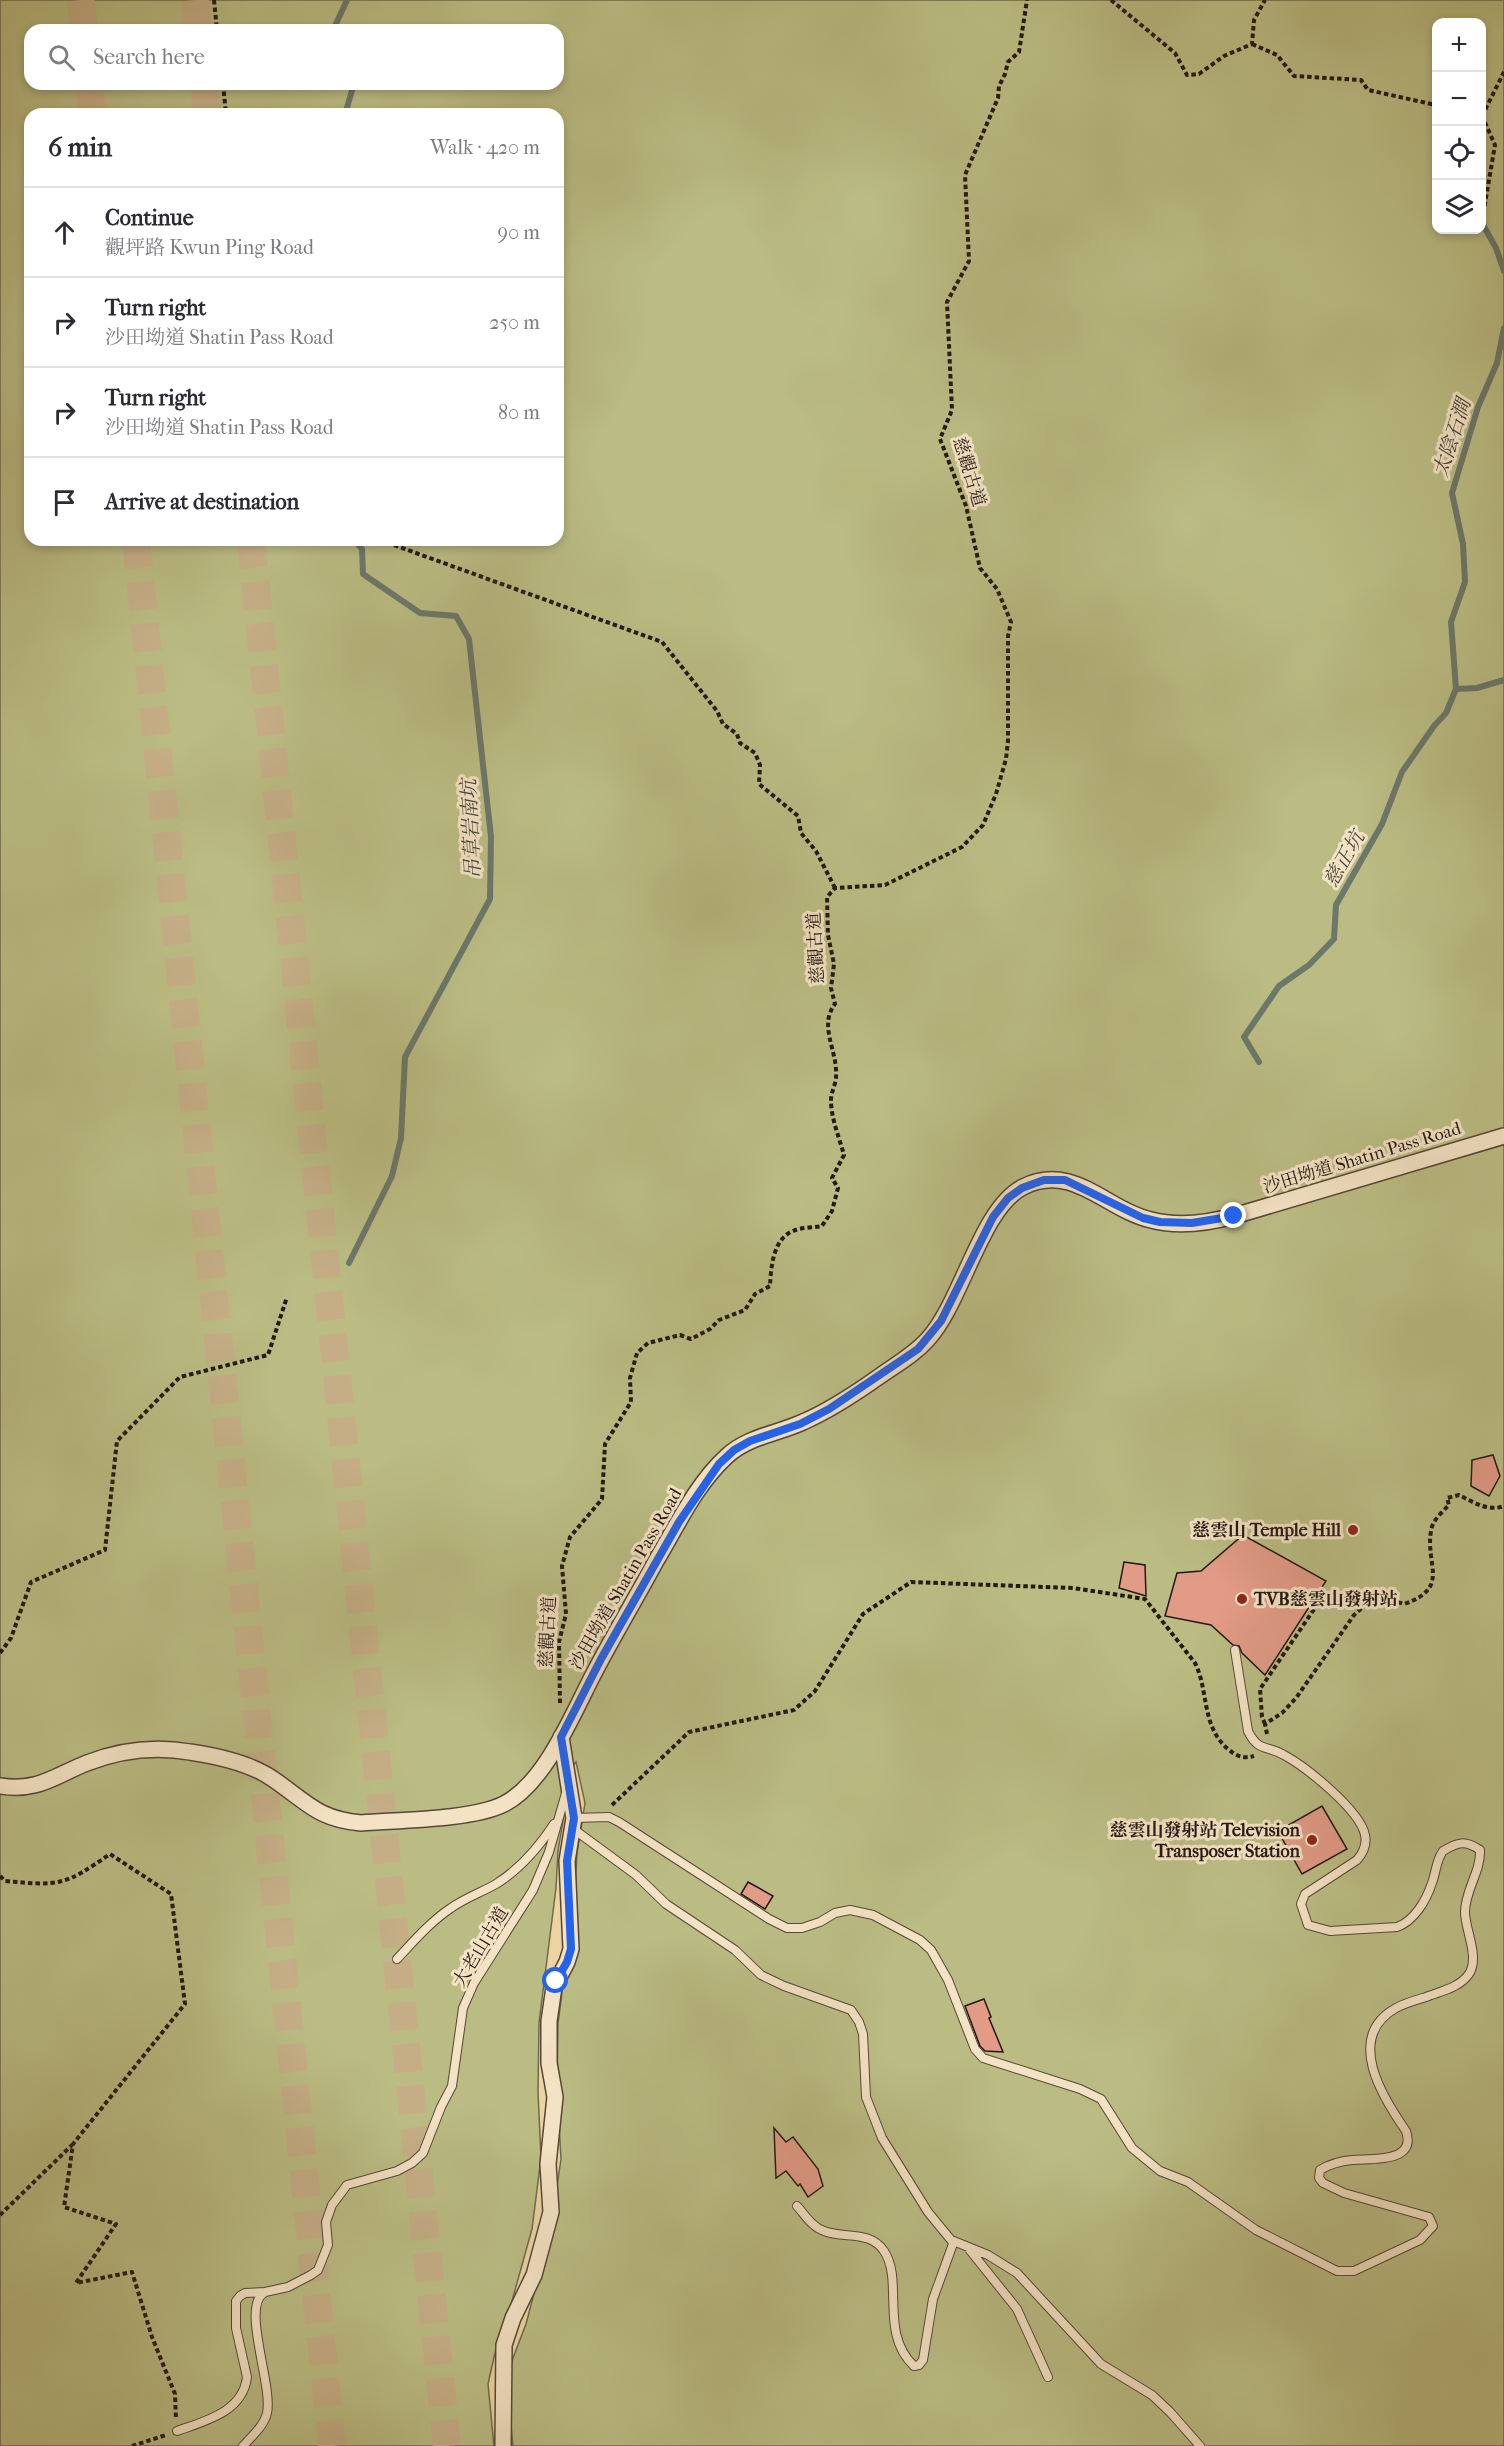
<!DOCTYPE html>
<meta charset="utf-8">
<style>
:root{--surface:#fff;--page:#f7f7f7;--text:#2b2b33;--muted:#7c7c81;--line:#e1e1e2}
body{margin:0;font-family:"IM FELL French Canon","Noto Serif TC",serif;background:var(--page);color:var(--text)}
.controls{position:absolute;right:18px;top:18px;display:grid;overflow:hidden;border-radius:12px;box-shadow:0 3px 9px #0003}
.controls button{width:54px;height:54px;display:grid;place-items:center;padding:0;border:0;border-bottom:2px solid var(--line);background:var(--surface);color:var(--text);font:30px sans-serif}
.stop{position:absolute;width:18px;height:18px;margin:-14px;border:4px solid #2563eb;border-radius:50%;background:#fff}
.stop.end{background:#2563eb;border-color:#fff;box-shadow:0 2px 6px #0008}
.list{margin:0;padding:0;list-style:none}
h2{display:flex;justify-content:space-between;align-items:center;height:78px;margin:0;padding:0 24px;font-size:26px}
h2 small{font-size:20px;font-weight:400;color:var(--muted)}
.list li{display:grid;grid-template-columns:39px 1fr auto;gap:18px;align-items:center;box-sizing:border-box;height:90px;padding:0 24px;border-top:2px solid var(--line)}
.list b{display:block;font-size:22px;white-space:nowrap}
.list p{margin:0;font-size:20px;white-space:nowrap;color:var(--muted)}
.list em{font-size:20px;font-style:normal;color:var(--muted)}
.icon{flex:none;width:33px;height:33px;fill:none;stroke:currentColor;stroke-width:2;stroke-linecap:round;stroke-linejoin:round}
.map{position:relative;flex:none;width:1504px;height:2446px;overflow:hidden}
.search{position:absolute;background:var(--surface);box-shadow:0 3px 9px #0003;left:24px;top:24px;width:540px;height:66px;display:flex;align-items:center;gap:15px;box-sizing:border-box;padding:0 21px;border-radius:18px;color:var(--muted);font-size:22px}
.panel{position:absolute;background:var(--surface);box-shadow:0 3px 9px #0003;left:24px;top:108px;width:540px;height:438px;border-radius:18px}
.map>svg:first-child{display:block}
</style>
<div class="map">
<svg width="1504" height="2446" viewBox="0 0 1504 2446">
<rect width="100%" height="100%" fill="#edd3a2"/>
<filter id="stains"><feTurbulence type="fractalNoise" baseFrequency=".00333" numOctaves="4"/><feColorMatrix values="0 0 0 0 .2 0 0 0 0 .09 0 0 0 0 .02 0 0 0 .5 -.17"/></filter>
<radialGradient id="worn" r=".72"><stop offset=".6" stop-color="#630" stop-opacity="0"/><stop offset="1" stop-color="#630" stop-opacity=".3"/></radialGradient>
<path fill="#babc83" stroke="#6f6a4c" stroke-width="1.5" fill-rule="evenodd" d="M 0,0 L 1504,0 L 1504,2446 L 513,2446 L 507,2385 L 513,2358 L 526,2324 L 550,2233 L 561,2159 L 557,2091 L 558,2024 L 575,1890 L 577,1853 L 585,1803 L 576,1762 L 561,1780 L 566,1803 L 558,1851 L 556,1888 L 539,2023 L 538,2092 L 541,2158 L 532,2229 L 507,2319 L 495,2353 L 488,2384 L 494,2446 L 0,2446 ZM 1436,22 L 1482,22 L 1482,230 L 1436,230 ZM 30,30 L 558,30 L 558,84 L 30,84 ZM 30,114 L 558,114 L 558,540 L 30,540 Z"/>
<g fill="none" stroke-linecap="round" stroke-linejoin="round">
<path stroke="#6b786a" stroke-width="6" d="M 336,30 L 335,26 L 347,0
M 345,114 L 354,84
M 1482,223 L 1496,248 L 1504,271
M 1504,328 L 1497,363 L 1478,407 L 1452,493 L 1463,544 L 1465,582 L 1451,622 L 1456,689 L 1477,688 L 1504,680
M 1259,1062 L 1244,1037 L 1279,986 L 1309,965 L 1334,939 L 1336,905 L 1382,824 L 1402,772 L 1434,726 L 1446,713 L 1456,689
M 349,1263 L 392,1176 L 401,1138 L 405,1057 L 490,899 L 491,837 L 469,639 L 456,616 L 420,613 L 363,574 L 362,549 L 354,540"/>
</g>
<path fill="#e29b87" stroke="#241814" stroke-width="1.5" d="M 1493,1455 L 1500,1476 L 1489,1496 L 1471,1486 L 1472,1460 Z
M 1243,1535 L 1326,1581 L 1265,1675 L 1242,1653 L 1239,1646 L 1233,1645 L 1211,1625 L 1165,1616 L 1177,1573 L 1201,1571 Z
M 1124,1562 L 1145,1565 L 1146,1596 L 1119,1588 Z
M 1322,1806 L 1347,1849 L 1302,1874 L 1278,1831 Z
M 748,1882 L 773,1896 L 765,1909 L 741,1894 Z
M 984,1999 L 991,2017 L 989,2018 L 1003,2052 L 985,2051 L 980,2046 L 965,2006 Z
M 774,2128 L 786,2142 L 793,2137 L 818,2169 L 823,2186 L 808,2197 L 800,2184 L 798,2186 L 786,2171 L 776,2178 Z"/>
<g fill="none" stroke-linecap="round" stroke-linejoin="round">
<path stroke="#c5ae86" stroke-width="28" stroke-dasharray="28 14" stroke-linecap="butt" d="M 81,0 L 84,30
M 195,0 L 198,30
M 89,84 L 92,114
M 204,84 L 207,114
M 136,540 L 332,2446
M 251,540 L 447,2446"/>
<g stroke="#564738" stroke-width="10">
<path id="lane" d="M 574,1818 L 609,1817 L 619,1822 L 769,1919 L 787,1928 L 802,1928 L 820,1922 L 835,1913 L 850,1910 L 873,1915 L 920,1940 L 931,1950 L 948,1980 L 975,2049 L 983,2058 L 1080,2089 L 1101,2099 L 1132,2148 L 1160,2171 L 1188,2182 L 1256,2230 L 1337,2271 L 1354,2271 L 1420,2240 L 1433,2226 L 1429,2217 L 1344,2193 L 1323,2183 L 1319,2178 L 1320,2170 C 1330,2164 1341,2161 1352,2160 C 1369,2158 1417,2164 1406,2131 C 1383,2098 1344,2037 1396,2008 C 1405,2003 1416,2000 1426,1997 C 1441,1991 1459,1988 1469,1974 C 1480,1957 1465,1930 1465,1912 C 1465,1890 1481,1872 1480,1850 C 1465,1840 1458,1842 1443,1851 C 1436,1860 1436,1873 1432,1883 C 1426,1901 1414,1921 1397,1927 L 1330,1931 L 1308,1925 L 1301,1904 L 1305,1894 L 1357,1860 C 1363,1853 1367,1844 1365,1835 C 1360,1810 1306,1767 1284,1755 C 1267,1745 1258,1752 1248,1731 L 1235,1650
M 572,1828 L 636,1875 L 666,1904 L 735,1950 L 761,1975 L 784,1986 L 851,2010 L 859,2022 L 863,2034 L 866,2097 L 882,2138 L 928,2212 L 951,2240 L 988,2255 L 1017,2273 L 1101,2364 L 1152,2395 L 1170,2412 L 1200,2446
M 397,1959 C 414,1941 430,1922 451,1908 C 465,1898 482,1892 496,1884 C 520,1869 539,1847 554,1824
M 797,2206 C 805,2215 812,2227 824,2231 C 845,2239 870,2230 884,2251 C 904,2281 879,2333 914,2366 L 919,2365 L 923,2360 L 933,2299 L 954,2241
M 969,2249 L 1017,2309 L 1048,2377
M 177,2431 C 205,2421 243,2412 247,2377 L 236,2328 L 236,2301 L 240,2296 L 245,2293 L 265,2292 L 288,2287 L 311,2275 L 318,2270 L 328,2245 L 326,2222 L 332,2205 L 347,2185 L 397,2171 L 412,2163 L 423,2153 L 441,2107 L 452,2086 L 463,2008 L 474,1983 L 533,1890 L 549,1852 L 566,1793
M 243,2446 C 252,2436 264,2426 267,2413 C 273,2385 241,2306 264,2293"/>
</g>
<g stroke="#564738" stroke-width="18">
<path id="street" d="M 0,1786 C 38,1792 54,1776 87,1763 C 120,1750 155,1746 190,1752 C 217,1756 250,1763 273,1779 C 307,1802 317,1819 361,1823 C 399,1820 472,1820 504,1804 C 544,1784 572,1716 592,1677 C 612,1638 635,1600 656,1561 C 677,1526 696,1484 727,1456 C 749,1436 777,1434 803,1422 C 831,1410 856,1393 880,1376 C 897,1364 915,1354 928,1339 C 962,1302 981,1208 1023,1187 C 1073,1162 1105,1209 1151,1220 C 1178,1227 1208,1223 1234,1216 L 1504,1136
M 503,2446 L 504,2345 L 513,2318 L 534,2275 L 551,2212 L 548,2164 L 555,2097 L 549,2063 L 549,2021 L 554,1987 L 567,1962 L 571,1949 L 567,1861 L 574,1818 L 561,1737"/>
</g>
<path stroke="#241814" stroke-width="4" stroke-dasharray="4.5 3" stroke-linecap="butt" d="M 214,0 L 217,30
M 1111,0 L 1175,53 L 1187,75 L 1199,74 L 1224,56 L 1252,44 L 1254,20 L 1265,0
M 1252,44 L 1277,55 L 1294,76 L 1361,80 L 1368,90 L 1436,105
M 223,84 L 226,114
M 1482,116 L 1504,72
M 1482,221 L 1495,145 L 1482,116
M 380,540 L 662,642 L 717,711 L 723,724 L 737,734 L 740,743 L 755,753 L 760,765 L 759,784 L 798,816 L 801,833 L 816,851 L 835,888
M 0,1653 L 11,1638 L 31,1582 L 105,1550 L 117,1441 L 180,1377 L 268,1355 L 287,1297
M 560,1703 L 559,1642 L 566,1614 L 562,1566 L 570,1537 L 602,1499 L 605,1444 L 631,1402 L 630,1378 L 637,1353 L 648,1343 L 680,1335 L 691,1339 L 710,1329 L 719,1320 L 745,1310 L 755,1294 L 770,1286 C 771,1267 773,1239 793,1231 C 801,1227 813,1228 822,1226 L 832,1211 L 838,1188 L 832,1178 L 844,1155 C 839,1137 831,1118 831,1100 C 831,1092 836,1084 836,1077 C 838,1051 818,1026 835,1004 L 831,988 L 834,964 L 828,935 L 827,897 L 835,888 L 885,885 L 962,847 L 983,825 L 996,794 L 1006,759 L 1008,741 L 1008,636 L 1011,622 L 997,589 L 980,568 L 966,506 L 940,439 L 952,410 L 947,302 L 969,261 L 965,175 L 998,98 L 999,86 L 1005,74 L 1008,62 L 1019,52 L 1027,0
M 1265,1724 L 1262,1717 L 1260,1689 L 1321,1599
M 1267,1734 L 1265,1724 L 1282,1713 L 1296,1698 L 1354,1615 L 1364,1606 L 1381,1597 L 1404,1604 C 1451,1588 1425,1565 1431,1531 C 1432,1521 1442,1512 1449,1505 L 1447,1498 L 1459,1495 C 1473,1502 1488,1512 1504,1506
M 612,1805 L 689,1732 L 794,1710 L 815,1691 L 863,1614 L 911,1582 L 1073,1588 L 1145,1599 L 1195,1663 C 1209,1691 1201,1726 1228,1749 C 1236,1756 1243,1759 1254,1756
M 0,1876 L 5,1881 C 60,1886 64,1886 110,1854 L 171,1894 L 185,2004 L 73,2144 L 64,2207 L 116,2224 L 76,2283 L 132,2272 L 152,2337 L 175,2394 L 176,2420
M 0,2215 L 72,2145
M 132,2446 L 166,2435"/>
<use href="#lane" stroke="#f3e2c3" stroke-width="8"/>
<use href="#street" stroke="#f3e2c3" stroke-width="15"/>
</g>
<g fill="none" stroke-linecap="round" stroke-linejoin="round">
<path stroke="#2563eb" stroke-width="8" d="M 556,1981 L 567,1962 L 571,1949 L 567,1861 L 574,1818 L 561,1737 L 601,1659 L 679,1522 L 719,1464 L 734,1450 L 750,1441 L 800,1424 L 829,1409 L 918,1349 L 941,1321 L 993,1217 L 1008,1198 L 1022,1188 L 1044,1180 L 1065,1180 L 1143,1218 L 1160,1222 L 1192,1223 L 1234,1216"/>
</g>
<g fill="#8f2418" stroke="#f3e2c3" stroke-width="2">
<circle cx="1353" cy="1530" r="6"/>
<circle cx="1242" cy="1599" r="6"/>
<circle cx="1312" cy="1840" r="6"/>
</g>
<g text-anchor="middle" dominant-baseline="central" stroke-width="6" stroke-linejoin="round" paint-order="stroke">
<g font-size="18" fill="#241814" stroke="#f3e2c3">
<text transform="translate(969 472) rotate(73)">慈觀古道</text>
<text transform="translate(816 948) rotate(-93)">慈觀古道</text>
<text transform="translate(1362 1158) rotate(-17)">沙田坳道 Shatin Pass Road</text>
<text transform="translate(626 1579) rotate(-60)">沙田坳道 Shatin Pass Road</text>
<text transform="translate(548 1632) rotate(-87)">慈觀古道</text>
<text transform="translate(481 1947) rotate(-59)">大老山古道</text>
</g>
<g font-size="18" font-weight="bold" fill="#241814" stroke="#f3e2c3" text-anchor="end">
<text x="1341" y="1530">慈雲山 Temple Hill</text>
<text x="1254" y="1599" text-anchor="start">TVB慈雲山發射站</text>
<text x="1300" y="1830">慈雲山發射站 Television<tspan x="1300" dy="21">Transposer Station</tspan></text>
</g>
<g font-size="20" font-style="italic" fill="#47483f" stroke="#f3e2c3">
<text transform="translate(1452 438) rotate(-72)">太陰石澗</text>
<text transform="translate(471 829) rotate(-93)">吊草岩南坑</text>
<text transform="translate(1344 859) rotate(-60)">慈正坑</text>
</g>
</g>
<rect width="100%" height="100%" filter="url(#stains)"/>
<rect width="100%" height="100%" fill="url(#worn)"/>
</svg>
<div class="controls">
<button>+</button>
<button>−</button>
<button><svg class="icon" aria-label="locate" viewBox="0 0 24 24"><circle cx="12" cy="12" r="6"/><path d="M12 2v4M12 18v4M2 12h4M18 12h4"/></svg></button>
<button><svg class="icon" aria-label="layers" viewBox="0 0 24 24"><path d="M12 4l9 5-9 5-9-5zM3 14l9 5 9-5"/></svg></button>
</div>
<div class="stop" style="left:556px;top:1981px"></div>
<div class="stop end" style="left:1234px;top:1216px"></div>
<div class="search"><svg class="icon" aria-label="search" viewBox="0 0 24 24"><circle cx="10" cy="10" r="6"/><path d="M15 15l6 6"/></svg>Search here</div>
<section class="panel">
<h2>6 min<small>Walk · 420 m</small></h2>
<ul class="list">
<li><svg class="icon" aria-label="ahead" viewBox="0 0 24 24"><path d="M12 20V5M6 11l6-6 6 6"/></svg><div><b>Continue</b><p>觀坪路 Kwun Ping Road</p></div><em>90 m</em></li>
<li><svg class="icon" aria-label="right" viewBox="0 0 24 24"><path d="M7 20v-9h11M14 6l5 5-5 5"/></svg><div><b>Turn right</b><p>沙田坳道 Shatin Pass Road</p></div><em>250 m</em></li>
<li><svg class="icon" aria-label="right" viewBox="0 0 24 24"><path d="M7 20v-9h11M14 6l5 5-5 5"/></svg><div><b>Turn right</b><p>沙田坳道 Shatin Pass Road</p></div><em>80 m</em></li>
<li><svg class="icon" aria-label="arrive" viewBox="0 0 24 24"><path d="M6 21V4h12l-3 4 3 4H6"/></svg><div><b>Arrive at destination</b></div></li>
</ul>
</section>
</div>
